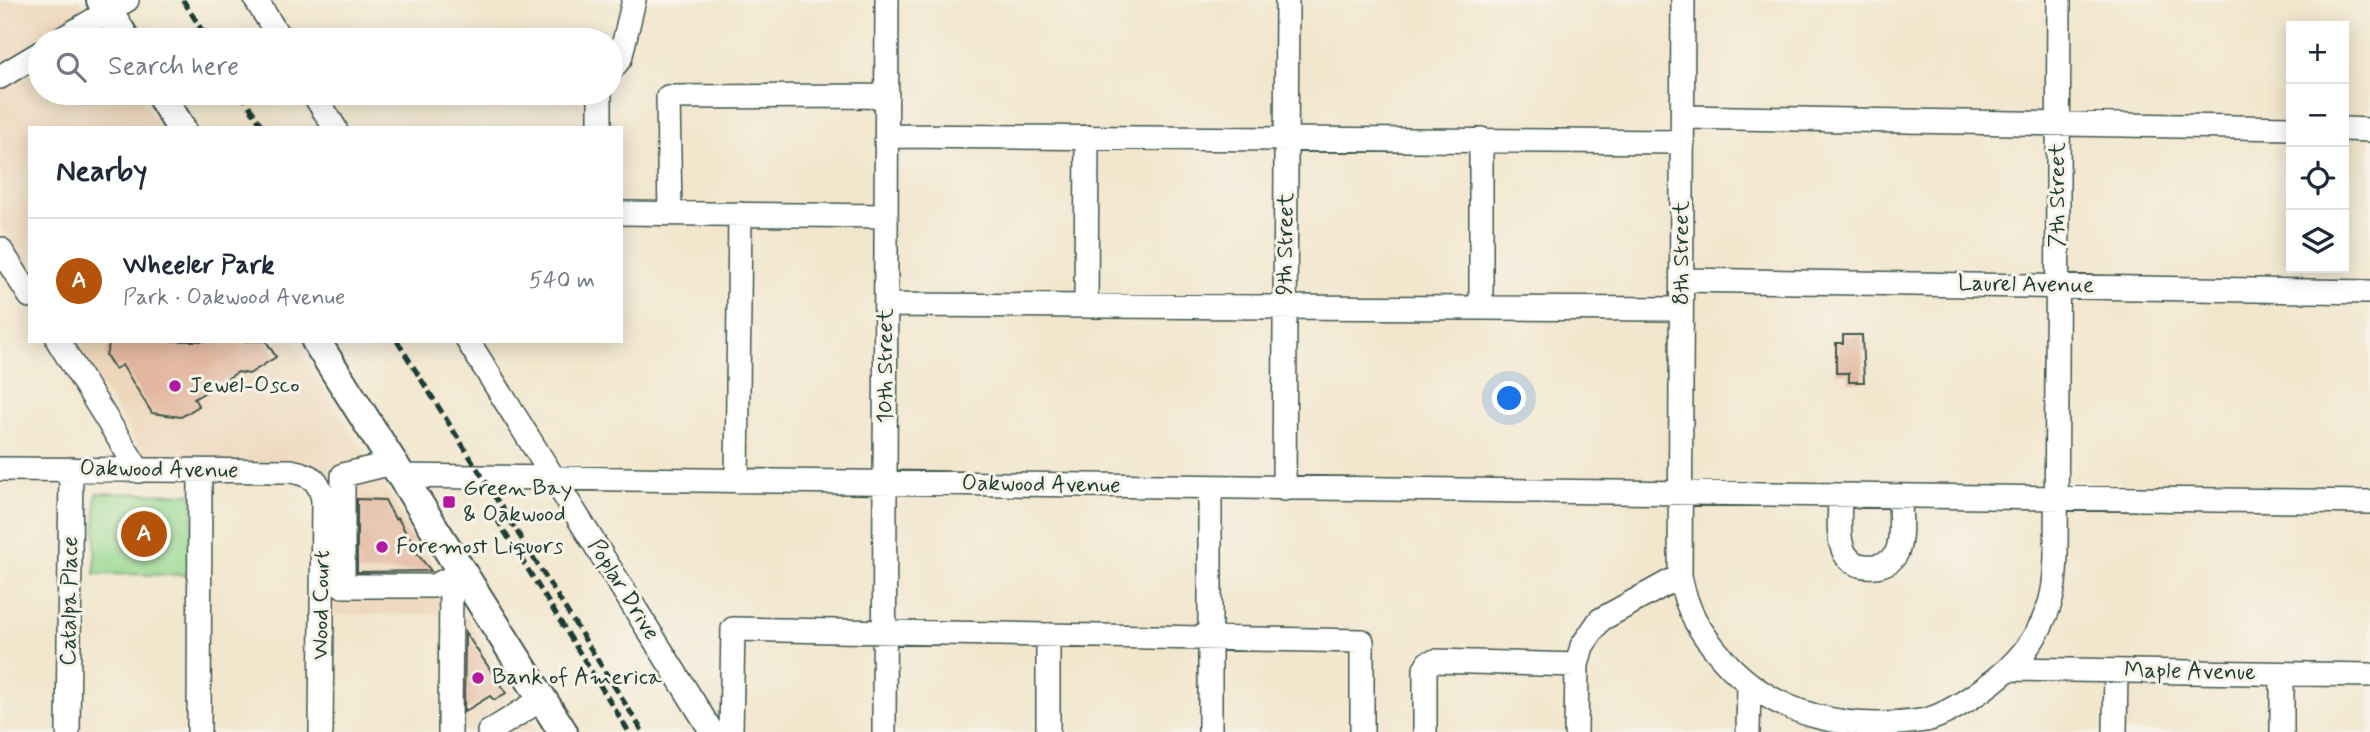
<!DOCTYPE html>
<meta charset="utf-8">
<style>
:root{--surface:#fff;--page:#f6f6f7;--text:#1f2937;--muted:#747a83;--line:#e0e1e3;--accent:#b45309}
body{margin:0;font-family:Mynerve,sans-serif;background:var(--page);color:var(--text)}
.controls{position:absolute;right:21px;top:21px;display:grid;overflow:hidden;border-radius:0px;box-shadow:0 4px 18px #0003}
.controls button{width:63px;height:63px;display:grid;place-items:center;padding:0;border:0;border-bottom:2px solid var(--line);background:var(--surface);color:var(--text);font:35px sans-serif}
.you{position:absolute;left:1510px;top:399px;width:24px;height:24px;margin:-18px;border:5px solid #fff;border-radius:50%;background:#1a73e8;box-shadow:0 0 0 10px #1a73e833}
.badge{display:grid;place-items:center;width:46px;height:46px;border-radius:50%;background:var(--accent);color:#fff;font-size:23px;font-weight:700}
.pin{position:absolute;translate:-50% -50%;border:4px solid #fff;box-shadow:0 2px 7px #0006}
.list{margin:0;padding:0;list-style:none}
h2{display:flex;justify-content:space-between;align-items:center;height:91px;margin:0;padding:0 28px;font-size:30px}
h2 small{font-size:23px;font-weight:400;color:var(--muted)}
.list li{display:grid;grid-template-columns:46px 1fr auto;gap:21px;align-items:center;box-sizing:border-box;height:126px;padding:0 28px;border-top:2px solid var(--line)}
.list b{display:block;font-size:26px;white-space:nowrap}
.list p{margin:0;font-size:23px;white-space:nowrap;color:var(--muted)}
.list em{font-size:23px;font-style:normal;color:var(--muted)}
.icon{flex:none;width:38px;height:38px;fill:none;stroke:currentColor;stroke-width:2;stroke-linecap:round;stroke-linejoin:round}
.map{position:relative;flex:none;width:2370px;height:732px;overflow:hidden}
.search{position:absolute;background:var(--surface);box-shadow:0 4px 18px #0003;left:28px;top:28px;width:595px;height:77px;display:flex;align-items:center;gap:18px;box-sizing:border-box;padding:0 24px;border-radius:38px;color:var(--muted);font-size:26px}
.panel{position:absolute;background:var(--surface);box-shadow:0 4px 18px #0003;left:28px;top:126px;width:595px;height:217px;border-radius:0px}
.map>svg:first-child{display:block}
</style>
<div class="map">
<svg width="2370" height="732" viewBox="0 0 2370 732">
<rect width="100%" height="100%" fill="#f7f3e8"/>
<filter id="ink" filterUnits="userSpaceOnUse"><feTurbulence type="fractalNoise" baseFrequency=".0143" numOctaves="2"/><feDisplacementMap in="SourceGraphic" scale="14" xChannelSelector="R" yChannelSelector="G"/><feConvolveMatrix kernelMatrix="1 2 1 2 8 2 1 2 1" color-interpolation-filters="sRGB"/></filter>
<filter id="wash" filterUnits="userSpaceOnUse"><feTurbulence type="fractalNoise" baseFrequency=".00686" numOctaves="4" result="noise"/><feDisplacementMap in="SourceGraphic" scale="28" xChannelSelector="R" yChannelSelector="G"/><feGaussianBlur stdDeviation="1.57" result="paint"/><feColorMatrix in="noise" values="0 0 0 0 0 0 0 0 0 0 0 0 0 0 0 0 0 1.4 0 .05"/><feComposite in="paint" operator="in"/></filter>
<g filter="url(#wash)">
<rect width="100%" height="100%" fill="#f2e6cd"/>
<path fill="#edd7bb" d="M 0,0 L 80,0 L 105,40 L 40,40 L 40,93 L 138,93 L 160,128 L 30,128 L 30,272 L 0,224 Z
M 73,341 L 293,341 L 443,580 L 443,614 L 334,615 L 333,500 L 331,486 L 323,475 L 147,460 Z
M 459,617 L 467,617 L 539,732 L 459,732 Z"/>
<path fill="#96d88f" stroke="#5a8a62" stroke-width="2" d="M 96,493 L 193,494 L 192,575 L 95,574 Z"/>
<g id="blocks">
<path fill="#e3b79f" d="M 1843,335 L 1862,335 L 1864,382 L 1849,382 L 1849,373 L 1836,373 L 1836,343 L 1843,343 Z
M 110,341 L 266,341 L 276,357 L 249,374 L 238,372 L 194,399 L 199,406 L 181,417 L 152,413 L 122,365 L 115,369 L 106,355 Z
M 357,499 L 385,500 L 395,519 L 398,518 L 408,537 L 410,537 L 419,556 L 431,571 L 357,572 Z
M 465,632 L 506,693 L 494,700 L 490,696 L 464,712 Z"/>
</g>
</g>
<g filter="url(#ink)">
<use href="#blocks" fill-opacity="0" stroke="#3f564b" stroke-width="2"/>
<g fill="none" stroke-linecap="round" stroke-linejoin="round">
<g stroke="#3f564b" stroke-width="26">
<path id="minor" d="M 256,0 L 281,40
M 1683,0 L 1680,576 C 1687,612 1699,631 1723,659 C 1775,718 1850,732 1926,720 C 1946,715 1974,696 1990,684 C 2014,666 2035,642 2046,614 C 2054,596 2055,577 2056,557 L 2059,0
M 60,40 L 127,0
M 611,70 L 620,59 L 634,0
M 0,77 L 40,53
M 313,93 L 335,128
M 600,93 L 600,128
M 1683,117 L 2291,128
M 2344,129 L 2370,130
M 887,136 L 1683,142
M 1481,139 L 1481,308
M 621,213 L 886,216
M 670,214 L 668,97 L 887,96
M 0,249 L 30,296
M 1682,280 L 2370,292
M 886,305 L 1681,309
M 1086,306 L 1087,137
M 58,341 L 139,471
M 468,341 L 712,732
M 392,463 L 343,475 L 343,586 L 433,586 L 451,578
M 0,469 L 291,471 C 311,475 319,479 323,500 L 321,732
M 401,476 L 2370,502
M 737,481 L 740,214
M 1210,487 L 1210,732
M 1284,489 L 1287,0
M 1840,496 C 1840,524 1831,570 1875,566 C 1884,565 1893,561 1897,552 C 1903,537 1900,513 1900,497
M 2010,669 L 2370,675
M 68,732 L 71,469
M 199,732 L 200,471
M 450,732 L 451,578 L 456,568
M 489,732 L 542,699
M 731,732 L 733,629 L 1362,641 L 1362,732
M 884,732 L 887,0
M 1048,732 L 1048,635
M 1425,732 L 1425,669 L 1428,663 L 1436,661 L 1577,665
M 1576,732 L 1577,665 L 1582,646 L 1600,620 L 1680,576
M 1748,732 L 1749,684
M 2115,732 L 2116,671
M 2282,732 L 2282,674"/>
</g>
<g stroke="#3f564b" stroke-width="32">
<path id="major" d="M 101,0 L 126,40
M 159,93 L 181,128
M 316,341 L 563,732"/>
</g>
<use href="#minor" stroke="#fff" stroke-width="23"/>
<use href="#major" stroke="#fff" stroke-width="28"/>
<path stroke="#1f3d34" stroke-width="5" stroke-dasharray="10 5" stroke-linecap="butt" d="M 183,0 L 208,40
M 241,93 L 263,128
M 397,341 L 643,732
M 496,518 L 629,732"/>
</g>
</g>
<g fill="#b5179e" stroke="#f7f3e8" stroke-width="2.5">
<circle cx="175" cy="386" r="7"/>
<rect x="442" y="495" width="14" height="14" rx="3.5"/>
<circle cx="382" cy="547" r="7"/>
<circle cx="478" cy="678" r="7"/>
</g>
<g text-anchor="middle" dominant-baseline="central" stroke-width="6" stroke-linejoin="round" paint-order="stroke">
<g font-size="23" fill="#1f3d34" stroke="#f7f3e8">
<text transform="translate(2058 195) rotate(-90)">7th Street</text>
<text transform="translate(1286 244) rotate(-89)">9th Street</text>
<text transform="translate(1682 253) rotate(-90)">8th Street</text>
<text transform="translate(2026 285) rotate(1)">Laurel Avenue</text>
<text transform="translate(886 366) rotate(-90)">10th Street</text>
<text transform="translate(159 470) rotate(1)">Oakwood Avenue</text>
<text transform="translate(1041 485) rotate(1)">Oakwood Avenue</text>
<text transform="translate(623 590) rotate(58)">Poplar Drive</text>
<text transform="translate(70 601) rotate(-89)">Catalpa Place</text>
<text transform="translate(322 605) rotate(-89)">Wood Court</text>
<text transform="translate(2190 672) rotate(1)">Maple Avenue</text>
</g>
<g font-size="23" fill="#1f3d34" stroke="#f7f3e8" text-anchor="start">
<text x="189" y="386">Jewel-Osco</text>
<text x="463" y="489">Green Bay<tspan x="463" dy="26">&amp; Oakwood</tspan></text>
<text x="396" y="547">Foremost Liquors</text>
<text x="492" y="678">Bank of America</text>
</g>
</g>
</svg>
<div class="controls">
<button>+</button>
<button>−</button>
<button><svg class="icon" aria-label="locate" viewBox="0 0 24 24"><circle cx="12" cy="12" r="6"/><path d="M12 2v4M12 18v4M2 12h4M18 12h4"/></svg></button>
<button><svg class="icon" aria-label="layers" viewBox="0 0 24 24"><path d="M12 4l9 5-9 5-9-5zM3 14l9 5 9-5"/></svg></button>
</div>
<div class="you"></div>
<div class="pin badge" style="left:144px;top:534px">A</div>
<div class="search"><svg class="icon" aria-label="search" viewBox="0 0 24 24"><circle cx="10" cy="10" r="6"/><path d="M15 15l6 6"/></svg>Search here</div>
<section class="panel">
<h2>Nearby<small></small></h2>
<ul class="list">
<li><span class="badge">A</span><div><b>Wheeler Park</b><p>Park · Oakwood Avenue</p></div><em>540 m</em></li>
</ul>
</section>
</div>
